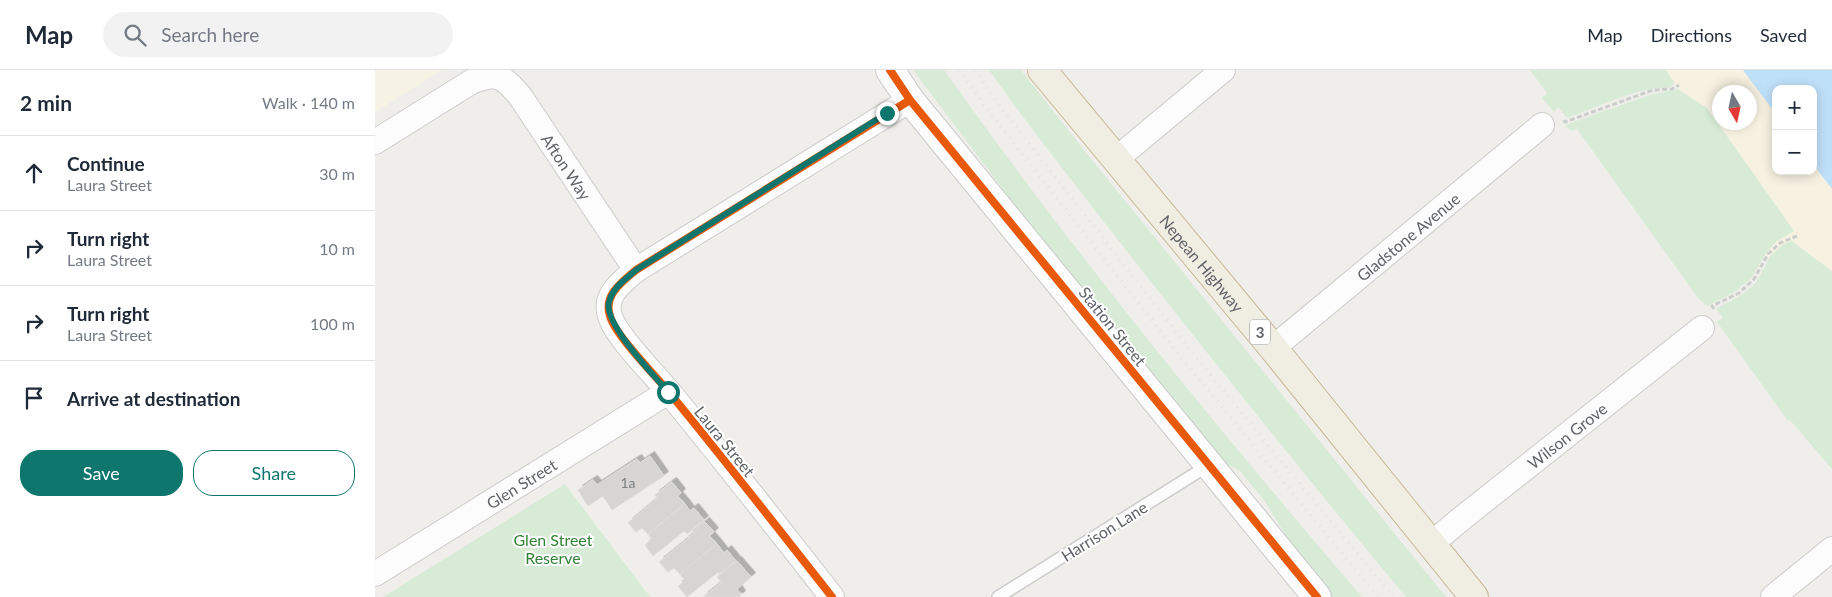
<!DOCTYPE html>
<meta charset="utf-8">
<style>
:root{--surface:#fff;--page:#f2f2f3;--text:#1f2937;--muted:#747a83;--line:#e0e1e3;--accent:#0f766e}
body{margin:0;font-family:Lato,sans-serif;background:var(--page);color:var(--text)}
.controls{position:absolute;right:15px;top:15px;display:grid;overflow:hidden;border-radius:10px;box-shadow:0 2px 12px #0003}
.controls button{width:45px;height:45px;display:grid;place-items:center;padding:0;border:0;border-bottom:1px solid var(--line);background:var(--surface);color:var(--text);font:25px sans-serif}
.compass{position:absolute;left:1337px;top:15px;width:45px;height:45px;border-radius:50%;background:var(--surface);box-shadow:0 2px 12px #0003;rotate:171deg}
.stop{position:absolute;width:15px;height:15px;margin:-11px;border:4px solid #0f766e;border-radius:50%;background:#fff}
.stop.end{background:#0f766e;border-color:#fff;box-shadow:0 1px 5px #0008}
.list{margin:0;padding:0;list-style:none}
h2{display:flex;justify-content:space-between;align-items:center;height:65px;margin:0;padding:0 20px;font-size:21px}
h2 small{font-size:16px;font-weight:400;color:var(--muted)}
.list li{display:grid;grid-template-columns:32px 1fr auto;gap:15px;align-items:center;box-sizing:border-box;height:75px;padding:0 20px;border-top:1px solid var(--line)}
.list b{display:block;font-size:19px;white-space:nowrap}
.list p{margin:0;font-size:16px;white-space:nowrap;color:var(--muted)}
.list em{font-size:16px;font-style:normal;color:var(--muted)}
.actions{display:flex;gap:10px;padding:15px 20px}
.actions a{flex:1;padding:11px 0;border:1px solid var(--accent);border-radius:20px;text-align:center;font-size:18px;color:var(--accent)}
.actions .main{background:var(--accent);color:#fff}
.icon{flex:none;width:28px;height:28px;fill:none;stroke:currentColor;stroke-width:2;stroke-linecap:round;stroke-linejoin:round}
.map{position:relative;flex:none;width:1457px;height:527px;overflow:hidden}
header{display:flex;align-items:center;gap:30px;box-sizing:border-box;height:70px;padding:0 25px;background:var(--surface);border-bottom:1px solid var(--line)}
header strong{font-size:24px}
nav{display:flex;gap:28px;margin-inline-start:auto;font-size:18px}
.search{width:350px;height:45px;background:var(--page);display:flex;align-items:center;gap:12px;box-sizing:border-box;padding:0 18px;border-radius:28px;color:var(--muted);font-size:19px}
main{display:flex}
aside{flex:1;background:var(--surface)}
.map>svg:first-child{display:block}
</style>
<header>
<strong>Map</strong>
<div class="search"><svg class="icon" aria-label="search" viewBox="0 0 24 24"><circle cx="10" cy="10" r="6"/><path d="M15 15l6 6"/></svg>Search here</div>
<nav><a>Map</a><a>Directions</a><a>Saved</a></nav>
</header>
<main>
<aside>
<h2>2 min<small>Walk · 140 m</small></h2>
<ul class="list">
<li><svg class="icon" aria-label="ahead" viewBox="0 0 24 24"><path d="M12 20V5M6 11l6-6 6 6"/></svg><div><b>Continue</b><p>Laura Street</p></div><em>30 m</em></li>
<li><svg class="icon" aria-label="right" viewBox="0 0 24 24"><path d="M7 20v-9h11M14 6l5 5-5 5"/></svg><div><b>Turn right</b><p>Laura Street</p></div><em>10 m</em></li>
<li><svg class="icon" aria-label="right" viewBox="0 0 24 24"><path d="M7 20v-9h11M14 6l5 5-5 5"/></svg><div><b>Turn right</b><p>Laura Street</p></div><em>100 m</em></li>
<li><svg class="icon" aria-label="arrive" viewBox="0 0 24 24"><path d="M6 21V4h12l-3 4 3 4H6"/></svg><div><b>Arrive at destination</b></div></li>
</ul>
<div class="actions"><a class="main">Save</a><a>Share</a></div>
</aside>
<div class="map">
<svg width="1457" height="527" viewBox="0 0 1457 527">
<defs>
<filter id="shadow"><feDropShadow dx="4.5" dy="-4.5" stdDeviation="0" flood-color="#0004"/></filter>
</defs>
<rect width="100%" height="100%" fill="#efeeea"/>
<path fill="#f7f3e4" d="M 0,0 L 67,0 L 0,42 Z"/>
<path fill="#d8ebd6" d="M 538,0 L 569,0 C 699,183 841,357 987,527 L 955,527 L 915,472 L 889,430 L 865,401 L 847,391 L 663,166 Z
M 614,0 L 646,0 L 709,80 L 1071,527 L 1031,527 C 936,413 843,297 751,180 C 705,121 658,62 614,0 Z
M 1155,0 L 1291,0 L 1300,13 L 1294,18 C 1267,15 1218,39 1192,48 L 1183,37 L 1179,42 L 1167,28 L 1172,23 Z
M 1303,19 L 1332,38 L 1420,161 L 1402,171 L 1389,186 L 1377,207 L 1361,221 L 1332,236 L 1323,228 L 1202,59 L 1196,61 L 1190,55 L 1275,25 Z
M 1417,171 L 1457,201 L 1457,399 L 1415,350 L 1413,351 L 1342,252 L 1348,248 L 1341,239 C 1355,231 1371,224 1381,212 C 1393,195 1393,178 1417,171 Z
M 190,414 L 275,527 L 8,527 Z"/>
<path fill="#f6f1e1" fill-rule="evenodd" d="M 1291,0 L 1368,0 L 1401,44 L 1401,101 L 1438,101 L 1438,94 L 1457,119 L 1457,201 L 1417,171 L 1408,174 L 1392,189 L 1389,186 L 1402,171 L 1419,161 L 1332,38 L 1303,19 ZM 1344,22 L 1374,22 L 1374,52 L 1344,52 Z"/>
<path fill="#bfe0f9" d="M 1368,0 L 1457,0 L 1457,119 L 1438,94 L 1438,19 L 1401,19 L 1401,44 Z"/>
<path fill="#d6d5d3" stroke="#deddd9" filter="url(#shadow)" d="M 275,386 L 289,406 L 237,440 L 228,426 L 213,436 L 203,420 L 218,410 L 222,415 L 262,389 L 265,393 Z
M 297,412 L 306,423 L 303,426 L 310,434 L 273,464 L 267,458 L 261,462 L 253,453 L 283,428 L 280,425 Z
M 310,434 L 315,441 L 319,438 L 329,450 L 312,464 L 309,461 L 278,486 L 270,475 L 277,469 L 273,464 Z
M 330,452 L 339,462 L 335,466 L 342,474 L 305,504 L 299,498 L 293,502 L 284,492 L 315,467 L 313,466 Z
M 342,474 L 349,483 L 352,480 L 361,491 L 344,504 L 343,502 L 312,527 L 303,516 L 310,511 L 305,504 Z
M 362,491 L 376,507 L 362,519 L 366,525 L 364,527 L 328,527 L 347,512 L 342,507 Z"/>
<g fill="none" stroke-linecap="round" stroke-linejoin="round">
<g stroke="#cbcccc" stroke-width="14">
<path id="lane" d="M 623,527 L 834,395"/>
</g>
<g stroke="#cbcccc" stroke-width="26">
<g id="street">
<path id="s1" d="M 0,72 L 96,12 C 122,2 127,5 145,26 L 261,200"/>
<path d="M 740,90 L 848,0"/>
<path id="s2" d="M 898,278 L 1167,55"/>
<path id="s3" d="M 1056,474 L 1086,449 L 1327,258"/>
<path id="s4" d="M 0,504 L 293,322"/>
<path d="M 457,527 C 403,458 349,389 293,321 C 279,304 240,265 235,246 C 228,225 247,212 261,200 L 535,30"/>
<path d="M 1398,527 L 1457,479"/>
</g>
</g>
<g stroke="#cacacb" stroke-width="30">
<path id="secondary" d="M 515,0 L 535,30 L 942,527"/>
</g>
<g stroke="#c8b996" stroke-width="30">
<g id="highway">
<path id="s5" d="M 667,0 L 898,278 L 1099,527"/>
</g>
</g>
<path stroke="#cacfcc" stroke-width="3" stroke-dasharray="5 2.5" stroke-linecap="butt" d="M 1189,50 L 1190,52 L 1278,20 L 1297,19 L 1304,15
M 1339,239 L 1337,236 L 1364,223 L 1379,209 L 1393,184 L 1405,173 L 1422,166"/>
<use href="#lane" stroke="#fdfcfc" stroke-width="11"/>
<use href="#street" stroke="#fdfcfc" stroke-width="24"/>
<use href="#secondary" stroke="#fdfcfc" stroke-width="28"/>
<use href="#highway" stroke="#f0ede3" stroke-width="28"/>
<path stroke="#e4e4e4" stroke-width="4" stroke-dasharray="1 6" stroke-linecap="butt" d="M 584,0 L 612,39 L 809,291 L 1003,527
M 600,0 L 627,39 L 820,286 L 1018,527"/>
<g stroke="#fff" stroke-width="11">
<path id="cycleway" d="M 515,0 L 535,30 L 942,527
M 457,527 C 403,458 349,389 293,321 C 279,304 240,265 235,246 C 228,225 247,212 261,200 L 535,30"/>
</g>
<use href="#cycleway" stroke="#e8590c" stroke-width="8"/>
</g>
<g fill="none" stroke-linecap="round" stroke-linejoin="round">
<path stroke="#0f766e" stroke-width="6" d="M 293,322 C 279,305 228,253 234,232 C 238,217 250,210 261,200 L 512,43"/>
</g>
<g text-anchor="middle" dominant-baseline="central" stroke-width="4" stroke-linejoin="round" paint-order="stroke">
<g font-size="14" fill="#7e8184">
<text x="253" y="412">1a</text>
</g>
<rect fill="#fff" stroke="#8f9295" stroke-width="1" x="875" y="249.5" width="20" height="25" rx="4"/>
<g font-size="15" font-weight="bold" fill="#5f6368">
<text x="885" y="262">3</text>
</g>
<g font-size="16" fill="#5f6368" stroke="#fff">
<text stroke="none"><textPath href="#s1" startOffset="255">Afton Way</textPath></text>
<text stroke="none"><textPath href="#s2" startOffset="175">Gladstone Avenue</textPath></text>
<text stroke="none"><textPath href="#s5" startOffset="251">Nepean Highway</textPath></text>
<text transform="translate(738 256) rotate(51)">Station Street</text>
<text stroke="none"><textPath href="#s3" startOffset="174">Wilson Grove</textPath></text>
<text transform="translate(350 371) rotate(51)">Laura Street</text>
<text stroke="none"><textPath href="#s4" startOffset="172">Glen Street</textPath></text>
<text transform="translate(729 461) rotate(-32)">Harrison Lane</text>
</g>
<g font-size="16" fill="#348238" stroke="#fff">
<text x="178" y="469">Glen Street<tspan x="178" dy="18">Reserve</tspan></text>
</g>
</g>
</svg>
<div class="controls">
<button>+</button>
<button>−</button>
</div>
<svg class="compass" viewBox="-18 -18 36 36"><path d="M0-13l5 13h-10z" fill="#e53935"/><path d="M0 13l5-13h-10z" fill="#747a83"/></svg>
<div class="stop" style="left:293px;top:322px"></div>
<div class="stop end" style="left:512px;top:43px"></div>
</div>
</main>
